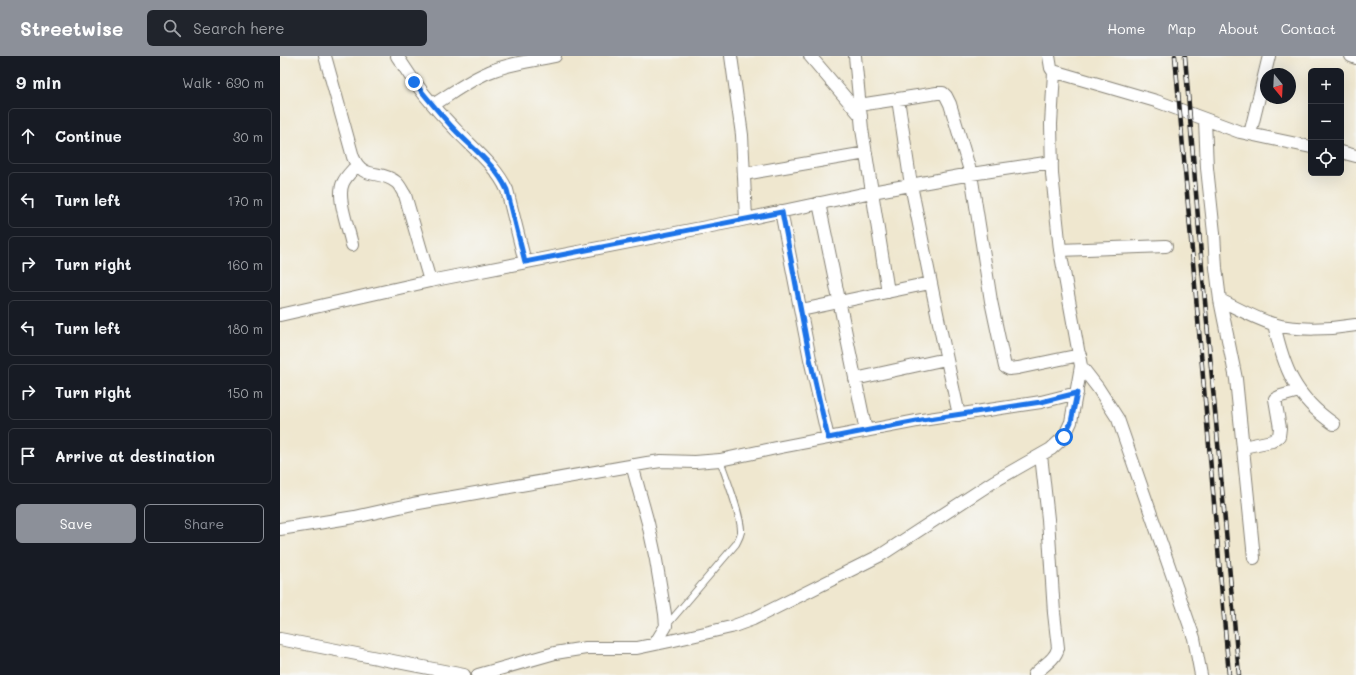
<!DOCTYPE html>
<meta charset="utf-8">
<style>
:root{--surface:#171b24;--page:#20242c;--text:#f1f3f6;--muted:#9ea1a6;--line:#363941;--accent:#8c9099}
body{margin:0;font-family:Mali,sans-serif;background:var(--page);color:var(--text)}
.controls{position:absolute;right:12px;top:12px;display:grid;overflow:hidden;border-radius:6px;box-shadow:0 4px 16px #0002}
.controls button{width:36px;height:36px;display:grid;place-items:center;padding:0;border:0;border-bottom:1px solid var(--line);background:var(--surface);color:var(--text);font:20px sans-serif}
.compass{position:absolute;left:980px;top:12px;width:36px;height:36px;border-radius:50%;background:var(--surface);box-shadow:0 4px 16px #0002;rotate:162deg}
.stop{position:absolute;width:12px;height:12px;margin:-9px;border:3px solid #1a73e8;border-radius:50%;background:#fff}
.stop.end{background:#1a73e8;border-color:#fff;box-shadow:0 1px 4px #0008}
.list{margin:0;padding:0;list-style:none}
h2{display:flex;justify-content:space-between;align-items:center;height:52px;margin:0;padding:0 16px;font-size:17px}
h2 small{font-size:13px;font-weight:400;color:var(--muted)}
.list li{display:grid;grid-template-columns:26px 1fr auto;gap:12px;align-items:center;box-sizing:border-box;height:56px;margin:0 8px 8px;padding:0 8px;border:1px solid var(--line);border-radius:6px}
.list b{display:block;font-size:15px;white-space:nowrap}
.list em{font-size:13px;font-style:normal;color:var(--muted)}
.actions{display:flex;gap:8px;padding:12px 16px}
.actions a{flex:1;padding:9px 0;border:1px solid var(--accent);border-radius:6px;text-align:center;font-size:14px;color:var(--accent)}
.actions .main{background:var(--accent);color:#fff}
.icon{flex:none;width:22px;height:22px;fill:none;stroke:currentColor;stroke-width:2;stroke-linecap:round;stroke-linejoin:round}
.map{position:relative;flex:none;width:1076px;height:619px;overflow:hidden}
header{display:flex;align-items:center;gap:24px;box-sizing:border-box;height:56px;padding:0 20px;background:var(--accent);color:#fff}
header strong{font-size:19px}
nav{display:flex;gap:22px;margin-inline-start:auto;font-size:14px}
.search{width:280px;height:36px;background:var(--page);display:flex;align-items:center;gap:10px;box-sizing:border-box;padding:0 14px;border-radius:6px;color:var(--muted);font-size:15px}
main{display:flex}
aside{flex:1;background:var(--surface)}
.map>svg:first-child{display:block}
</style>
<header>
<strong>Streetwise</strong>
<div class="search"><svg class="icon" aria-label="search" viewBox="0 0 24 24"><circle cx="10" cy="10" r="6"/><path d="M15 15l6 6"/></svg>Search here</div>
<nav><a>Home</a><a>Map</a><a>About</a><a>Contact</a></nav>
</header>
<main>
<aside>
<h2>9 min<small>Walk · 690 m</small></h2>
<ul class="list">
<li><svg class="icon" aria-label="ahead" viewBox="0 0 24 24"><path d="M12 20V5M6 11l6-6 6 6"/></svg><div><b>Continue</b></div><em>30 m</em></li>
<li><svg class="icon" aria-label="left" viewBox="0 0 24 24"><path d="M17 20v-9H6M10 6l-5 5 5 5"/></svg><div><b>Turn left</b></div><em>170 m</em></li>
<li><svg class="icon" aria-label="right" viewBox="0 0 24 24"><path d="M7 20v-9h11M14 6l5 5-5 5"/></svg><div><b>Turn right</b></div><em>160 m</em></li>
<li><svg class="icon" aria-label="left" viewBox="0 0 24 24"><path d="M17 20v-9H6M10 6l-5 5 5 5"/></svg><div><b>Turn left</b></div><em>180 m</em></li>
<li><svg class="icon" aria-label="right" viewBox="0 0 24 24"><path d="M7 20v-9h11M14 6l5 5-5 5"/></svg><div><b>Turn right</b></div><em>150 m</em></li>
<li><svg class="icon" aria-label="arrive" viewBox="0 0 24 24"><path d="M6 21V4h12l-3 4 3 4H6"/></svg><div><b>Arrive at destination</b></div></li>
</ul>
<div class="actions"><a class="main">Save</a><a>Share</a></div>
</aside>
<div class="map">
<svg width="1076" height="619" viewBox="0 0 1076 619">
<rect width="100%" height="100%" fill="#f6f6f2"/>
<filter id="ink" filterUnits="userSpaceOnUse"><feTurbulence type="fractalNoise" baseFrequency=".025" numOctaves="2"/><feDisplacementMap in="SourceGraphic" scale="8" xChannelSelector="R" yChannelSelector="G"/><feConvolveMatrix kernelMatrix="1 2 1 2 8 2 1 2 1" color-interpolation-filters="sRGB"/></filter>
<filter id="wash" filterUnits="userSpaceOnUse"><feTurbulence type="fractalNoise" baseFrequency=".012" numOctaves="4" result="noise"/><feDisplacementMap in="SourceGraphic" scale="16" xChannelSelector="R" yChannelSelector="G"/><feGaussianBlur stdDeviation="0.9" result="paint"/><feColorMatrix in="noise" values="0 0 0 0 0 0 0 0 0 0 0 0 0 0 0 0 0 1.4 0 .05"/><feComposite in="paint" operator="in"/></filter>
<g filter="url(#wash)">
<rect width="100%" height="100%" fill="#efe7cf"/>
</g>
<g filter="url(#ink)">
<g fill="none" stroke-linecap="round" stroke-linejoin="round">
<g stroke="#868276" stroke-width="8">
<path id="service" d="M 387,569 L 456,488 C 458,484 460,481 461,476 C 462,461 446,421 440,404"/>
</g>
<g stroke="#868276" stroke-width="14">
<path id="minor" d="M 45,0 L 73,101 C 83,125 100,113 116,126 C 120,129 122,135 125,139 L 150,225
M 117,0 C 134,27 153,51 176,74 C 194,93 216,110 227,134 L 245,206
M 451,0 L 462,79 L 466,163
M 530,0 L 581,60
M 575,0 L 582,73 L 608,236
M 769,0 L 771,12 L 773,15 L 876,45 L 960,76 L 1031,91
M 1071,0 L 1076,2
M 618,43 L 631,129 L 659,267 L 679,359
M 153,49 C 171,38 189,24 209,16 C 229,7 253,5 275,0
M 579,49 L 657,37 L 663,37 L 666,40 L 670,48 L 691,118 L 711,245 L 725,311 L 729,313 L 738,312 L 800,299
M 925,64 L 927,112 L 934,177 L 936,212 L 940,244 L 956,323 L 974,502
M 970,78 L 989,0
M 1061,96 L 1076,100
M 464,118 L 586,97
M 539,147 L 586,375
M 501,155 L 530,303 L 548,382
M 72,189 C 69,173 56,141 63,127 C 66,120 72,115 77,109
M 780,194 L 886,190
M 940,244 C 957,252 974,262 993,268 C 1016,275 1052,273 1076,269
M 521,254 L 650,227
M 0,259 L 150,225 L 457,165 L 592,136 L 691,118 L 772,106
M 994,268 C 1004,313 1015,341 1054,368
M 801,310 L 818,332 L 838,363 L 914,582 L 921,619
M 575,323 L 666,303
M 963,391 L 992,385 L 999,380 L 1000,372 L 995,343 L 1001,340 L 1019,335
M 352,409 L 368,467 L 376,504 L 385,558 L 386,570 L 375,588
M 0,473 L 75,461 L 133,448 L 367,407 L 381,405 L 415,406 L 440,404 L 501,391 L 642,364 L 761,346 L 797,337
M 0,583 L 184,619
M 198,619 L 275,597 L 306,592 L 357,592 L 390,585 L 451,571 L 473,563 L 601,499 L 713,426 L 771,393 L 784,381 L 791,366 L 801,310 L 780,194 L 772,118 L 771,68 L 774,16
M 754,619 C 761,610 775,605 778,592 L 774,557 L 768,463 L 761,399"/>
</g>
<use href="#service" stroke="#fff" stroke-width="6"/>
<use href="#minor" stroke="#fff" stroke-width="12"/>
<g stroke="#1c1c1c" stroke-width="4.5">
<path id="rail" d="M 895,0 L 949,619
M 905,0 L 922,212 L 959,619"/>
</g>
<use href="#rail" stroke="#f6f6f2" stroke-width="3" stroke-dasharray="9" stroke-linecap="butt"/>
</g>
</g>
<g fill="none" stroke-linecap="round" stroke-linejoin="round" filter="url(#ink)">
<path stroke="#1a73e8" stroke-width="5" d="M 134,26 C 147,42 160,58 174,73 C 193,93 216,109 227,134 L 245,206 L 502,156 L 530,303 L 548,382 L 642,364 L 761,346 L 797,337 L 791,366 L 784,381"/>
</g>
</svg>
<div class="controls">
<button>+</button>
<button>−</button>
<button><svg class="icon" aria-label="locate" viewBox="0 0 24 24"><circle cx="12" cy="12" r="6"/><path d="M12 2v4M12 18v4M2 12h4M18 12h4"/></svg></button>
</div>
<svg class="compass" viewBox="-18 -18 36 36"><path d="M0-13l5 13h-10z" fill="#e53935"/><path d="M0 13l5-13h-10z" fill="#9ea1a6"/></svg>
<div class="stop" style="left:784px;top:381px"></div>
<div class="stop end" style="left:134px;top:26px"></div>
</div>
</main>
